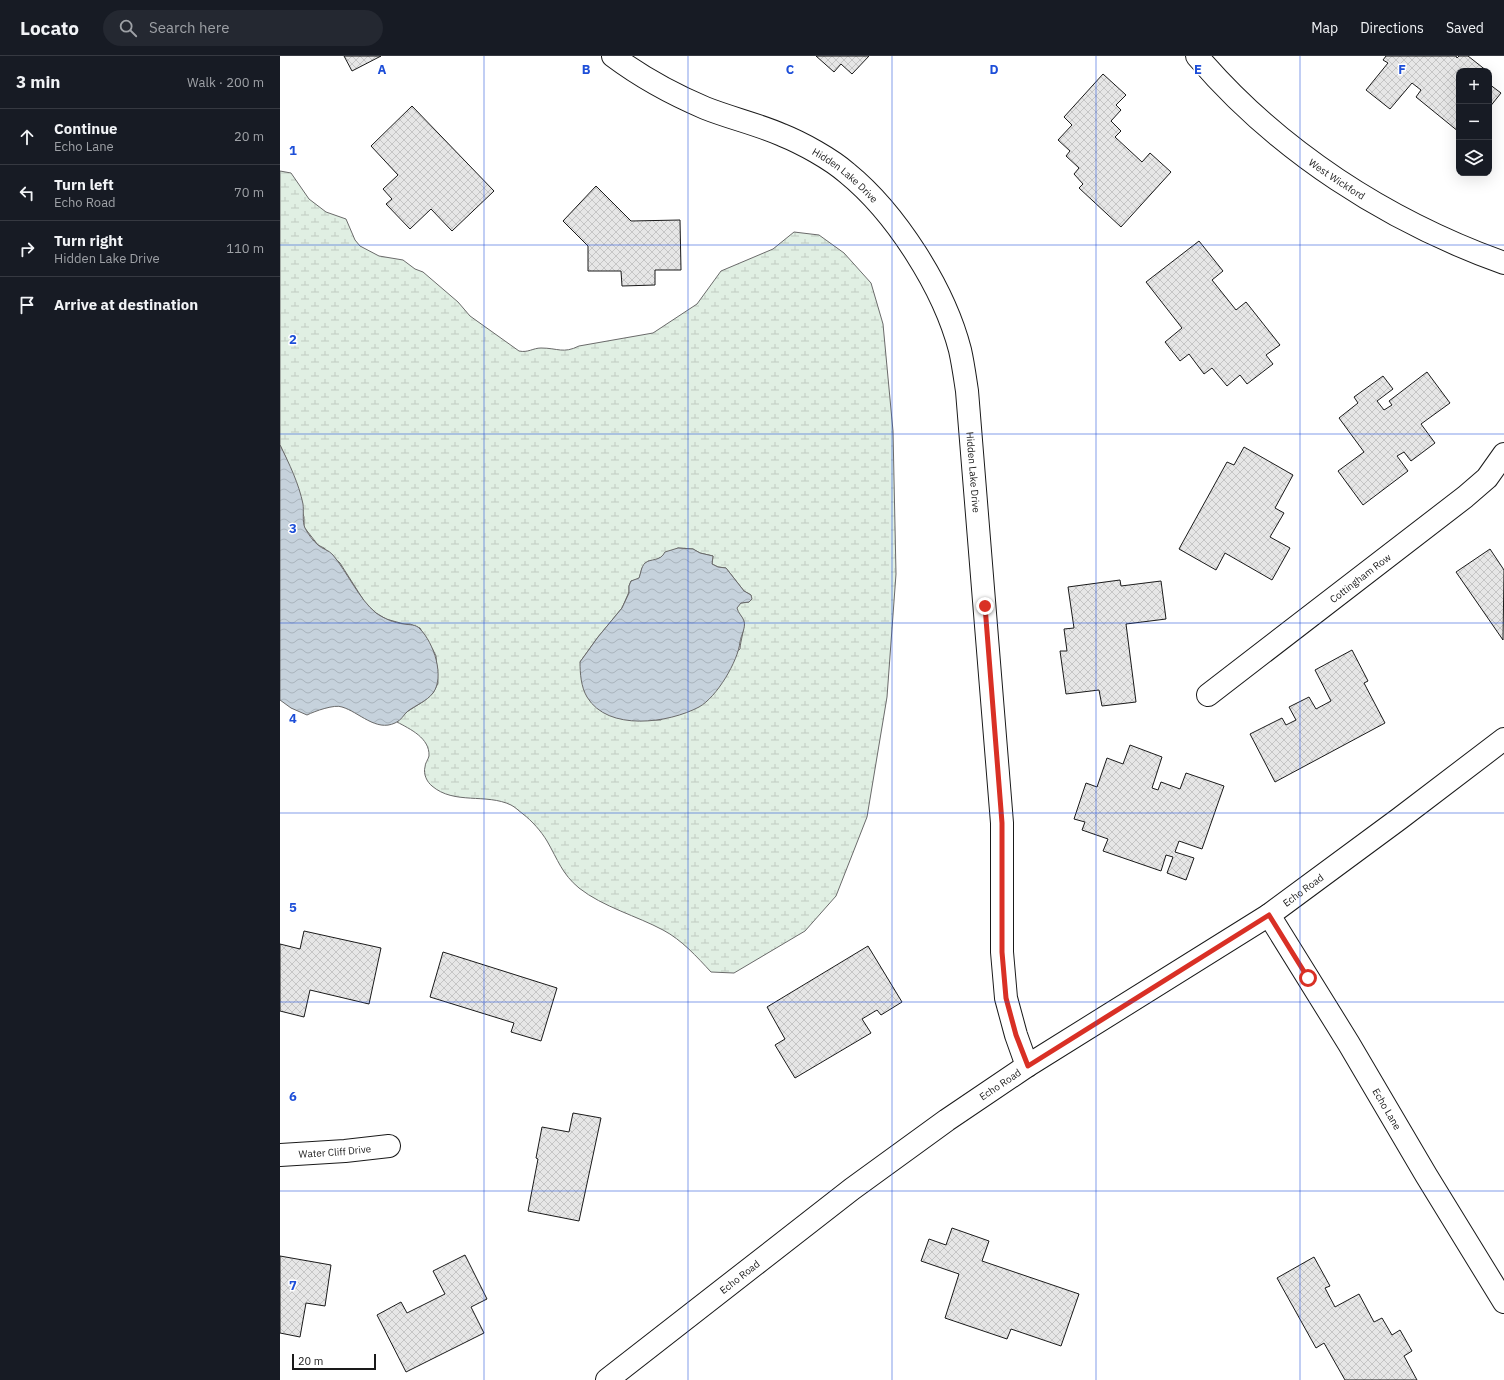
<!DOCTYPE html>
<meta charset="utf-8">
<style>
:root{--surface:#171b24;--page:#242831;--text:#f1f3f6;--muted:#9ea1a6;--line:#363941}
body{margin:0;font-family:"IBM Plex Sans",sans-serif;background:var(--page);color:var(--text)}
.controls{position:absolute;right:12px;top:12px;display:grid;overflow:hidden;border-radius:8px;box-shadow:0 4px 16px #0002}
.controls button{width:36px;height:36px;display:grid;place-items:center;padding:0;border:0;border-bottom:1px solid var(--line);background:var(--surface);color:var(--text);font:20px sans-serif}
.scale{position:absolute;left:12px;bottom:10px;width:84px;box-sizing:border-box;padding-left:4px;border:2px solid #1a1a1a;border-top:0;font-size:11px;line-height:14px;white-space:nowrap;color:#1a1a1a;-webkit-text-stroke:3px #fff;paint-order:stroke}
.stop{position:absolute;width:12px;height:12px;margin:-9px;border:3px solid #d93025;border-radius:50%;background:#fff}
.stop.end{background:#d93025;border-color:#fff;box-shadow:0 1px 4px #0008}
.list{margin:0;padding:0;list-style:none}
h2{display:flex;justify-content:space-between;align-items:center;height:52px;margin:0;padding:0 16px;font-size:17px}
h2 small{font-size:13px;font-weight:400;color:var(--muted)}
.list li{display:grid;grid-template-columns:26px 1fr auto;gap:12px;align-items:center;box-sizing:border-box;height:56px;padding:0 16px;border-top:1px solid var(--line)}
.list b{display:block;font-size:15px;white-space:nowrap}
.list p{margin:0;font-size:13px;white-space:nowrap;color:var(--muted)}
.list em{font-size:13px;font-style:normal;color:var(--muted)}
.icon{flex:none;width:22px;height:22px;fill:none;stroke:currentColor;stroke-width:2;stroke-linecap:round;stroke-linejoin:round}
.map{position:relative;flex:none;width:1224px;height:1324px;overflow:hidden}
header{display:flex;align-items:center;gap:24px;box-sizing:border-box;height:56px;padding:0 20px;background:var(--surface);border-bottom:1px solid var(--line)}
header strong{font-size:19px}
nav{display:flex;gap:22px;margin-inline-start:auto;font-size:14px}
.search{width:280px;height:36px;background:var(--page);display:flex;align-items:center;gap:10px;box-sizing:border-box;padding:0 14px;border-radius:22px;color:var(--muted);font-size:15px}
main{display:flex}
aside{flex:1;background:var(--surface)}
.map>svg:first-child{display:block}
</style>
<header>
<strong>Locato</strong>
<div class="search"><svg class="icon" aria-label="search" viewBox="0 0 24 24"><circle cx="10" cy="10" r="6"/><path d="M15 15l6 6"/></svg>Search here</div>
<nav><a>Map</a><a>Directions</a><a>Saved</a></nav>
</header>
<main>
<aside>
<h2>3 min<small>Walk · 200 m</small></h2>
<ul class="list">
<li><svg class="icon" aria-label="ahead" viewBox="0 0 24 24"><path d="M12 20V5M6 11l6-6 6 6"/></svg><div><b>Continue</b><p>Echo Lane</p></div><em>20 m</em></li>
<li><svg class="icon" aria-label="left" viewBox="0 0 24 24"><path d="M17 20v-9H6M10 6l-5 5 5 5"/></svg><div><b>Turn left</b><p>Echo Road</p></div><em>70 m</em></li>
<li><svg class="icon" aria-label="right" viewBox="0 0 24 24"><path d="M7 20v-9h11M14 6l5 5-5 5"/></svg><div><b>Turn right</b><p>Hidden Lake Drive</p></div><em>110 m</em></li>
<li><svg class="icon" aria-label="arrive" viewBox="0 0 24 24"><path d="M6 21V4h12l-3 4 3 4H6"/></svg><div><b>Arrive at destination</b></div></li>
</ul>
</aside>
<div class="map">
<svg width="1224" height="1324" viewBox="0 0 1224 1324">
<defs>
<pattern id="wetland-marsh" width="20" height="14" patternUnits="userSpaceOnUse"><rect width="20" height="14" fill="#e0efe3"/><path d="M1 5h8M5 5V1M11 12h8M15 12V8" fill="none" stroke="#c0ccc2"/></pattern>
<pattern id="water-waves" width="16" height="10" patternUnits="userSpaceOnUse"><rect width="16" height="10" fill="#c6d2dc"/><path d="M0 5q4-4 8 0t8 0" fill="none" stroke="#aab4bc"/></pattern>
<pattern id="building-cross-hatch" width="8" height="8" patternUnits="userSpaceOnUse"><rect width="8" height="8" fill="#e6e6e6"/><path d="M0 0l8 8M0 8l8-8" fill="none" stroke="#c5c5c5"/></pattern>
</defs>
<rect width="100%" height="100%" fill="#fff"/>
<path fill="url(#wetland-marsh)" stroke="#6a6a6a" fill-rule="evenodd" d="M 0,115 L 11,117 L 29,143 L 46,156 L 66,163 L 75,184 L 80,190 L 99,200 L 123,204 L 135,213 L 143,216 L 178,246 L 190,260 L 239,295 C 248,297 253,292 261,292 C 278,292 283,298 299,290 L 373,277 L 417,248 L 441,215 L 493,193 L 514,176 L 539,179 L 564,197 L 591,227 L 603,268 L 613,375 L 616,518 L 607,641 L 587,761 L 556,840 L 525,875 L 454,917 L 431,916 C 417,901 402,884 383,874 C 357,860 323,851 299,832 C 282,818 278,804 267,785 C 261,775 252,765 243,758 C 239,755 235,751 231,749 C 206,737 174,749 152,730 C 147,726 143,718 145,711 C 145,707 148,704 149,700 C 150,682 130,673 117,666 L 125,657 L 144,645 L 153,637 L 158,627 L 156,600 L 153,594 L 140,572 L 130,568 L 124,568 L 106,563 L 96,557 L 86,548 L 60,507 L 44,492 L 38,489 L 24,471 L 24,461 L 6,402 L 0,389 ZM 398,492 L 413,493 L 420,497 L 433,500 L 432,508 L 438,511 L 446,512 L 464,535 L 471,539 L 469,546 L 461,547 L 456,552 C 458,557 461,560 463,564 C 466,569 460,586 460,593 L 381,664 L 348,664 L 300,606 L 318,581 L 342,552 L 349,536 L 349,530 L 351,525 L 359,523 L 362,512 L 368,505 L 374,505 Z"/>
<path fill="url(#water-waves)" stroke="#6a6a6a" d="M 0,389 C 9,407 19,428 23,448 C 24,455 22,466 25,472 C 28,478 33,485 38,489 C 42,493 49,494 53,499 C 67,516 79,543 96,557 C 103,562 114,567 124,568 C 129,569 136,568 140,573 C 154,587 165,621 153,637 C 147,645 136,649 128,655 C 124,658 121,665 115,667 C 96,676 79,656 62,651 C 55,648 35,655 27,659 L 11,652 L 0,644 Z
M 398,492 L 413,493 L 420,497 L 433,500 L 432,508 L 438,511 L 446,512 L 464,535 L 471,539 L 472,543 L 469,546 L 461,547 L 457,552 C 458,557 463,561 464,565 C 466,572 461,579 460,586 C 458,605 437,641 419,651 C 389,667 328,676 307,641 C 301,631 300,617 300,606 L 318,581 L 342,552 L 349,537 L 349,530 L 351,525 L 359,522 C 361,517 361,511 365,507 C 371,502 380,506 385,496 Z"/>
<path fill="url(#building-cross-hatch)" stroke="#1a1a1a" d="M 64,0 L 101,0 L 72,15 Z
M 536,0 L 589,0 L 572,18 L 561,8 L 554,16 Z
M 1106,0 L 1176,0 L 1177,2 L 1179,0 L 1188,0 L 1207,15 L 1179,15 L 1179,76 L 1136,41 L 1141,34 L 1132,27 L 1110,53 L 1086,34 L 1108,7 L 1103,4 Z
M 823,18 L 846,39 L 836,49 L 841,54 L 831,65 L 841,75 L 835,81 L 862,106 L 870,97 L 891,116 L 841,171 L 799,132 L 803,128 L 794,118 L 799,112 L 786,100 L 790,95 L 778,84 L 792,69 L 784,61 Z
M 1209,28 L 1221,37 L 1209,52 Z
M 132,50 L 214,135 L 172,175 L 151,153 L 130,173 L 106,148 L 112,143 L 103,133 L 118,119 L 91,90 Z
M 316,130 L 351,165 L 400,164 L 401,214 L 375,214 L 375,229 L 342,230 L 341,215 L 308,215 L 308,190 L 283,165 Z
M 919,185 L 943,215 L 932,224 L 956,254 L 966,246 L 1000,289 L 986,299 L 993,308 L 967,328 L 960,319 L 947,330 L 932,312 L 924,318 L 909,298 L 900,305 L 885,286 L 902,272 L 866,226 Z
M 1147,316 L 1170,347 L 1141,368 L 1155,387 L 1131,405 L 1124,396 L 1117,400 L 1128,415 L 1083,449 L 1058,415 L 1084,396 L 1059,362 L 1078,347 L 1074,341 L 1103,320 L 1113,333 L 1097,345 L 1104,354 L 1112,349 L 1109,345 Z
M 964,391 L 1013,419 L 995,452 L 1004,457 L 990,481 L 1010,492 L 992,524 L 945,497 L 936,514 L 899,493 L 947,406 L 954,409 Z
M 1210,493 L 1224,514 L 1223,584 L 1176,516 Z
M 840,524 L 841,530 L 881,525 L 886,563 L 846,568 L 856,646 L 822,650 L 819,634 L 786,638 L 780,595 L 787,595 L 784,573 L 794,572 L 788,531 Z
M 1072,594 L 1088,625 L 1084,627 L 1105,667 L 995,726 L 970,678 L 1002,662 L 1006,669 L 1016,664 L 1009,651 L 1029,641 L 1036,653 L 1051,645 L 1035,614 Z
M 850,689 L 882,701 L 872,732 L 878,734 L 881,726 L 900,733 L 906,717 L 944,730 L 922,793 L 899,785 L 895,796 L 914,802 L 906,824 L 887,817 L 893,801 L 886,799 L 881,815 L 823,795 L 828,783 L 802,774 L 805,766 L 794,763 L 806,727 L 817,731 L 827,702 L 843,708 Z
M 24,875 L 101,892 L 89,948 L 30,934 L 24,961 L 0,955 L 0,888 L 20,893 Z
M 588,890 L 622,946 L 601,959 L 597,954 L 582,963 L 591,977 L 515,1022 L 495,989 L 505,983 L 487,951 Z
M 163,896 L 277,932 L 261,985 L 231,976 L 234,967 L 150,941 Z
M 293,1057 L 321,1062 L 299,1165 L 248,1155 L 258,1103 L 256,1102 L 262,1071 L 289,1076 Z
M 672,1172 L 709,1185 L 702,1205 L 799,1238 L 781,1290 L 731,1273 L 727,1283 L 665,1262 L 679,1218 L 641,1205 L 649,1183 L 666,1189 Z
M 185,1199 L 207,1243 L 191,1251 L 204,1277 L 126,1316 L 97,1259 L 121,1246 L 127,1257 L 165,1238 L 153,1215 Z
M 0,1200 L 51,1209 L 45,1250 L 26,1247 L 20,1281 L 0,1277 Z
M 1034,1201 L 1050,1230 L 1045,1232 L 1055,1251 L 1079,1238 L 1094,1266 L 1102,1262 L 1112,1279 L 1120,1274 L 1132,1295 L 1124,1300 L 1137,1324 L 1065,1324 L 1044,1287 L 1036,1292 L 997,1222 Z"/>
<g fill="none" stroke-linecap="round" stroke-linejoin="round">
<g stroke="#1a1a1a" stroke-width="24">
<g id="street">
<path id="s1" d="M 333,0 C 361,21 392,38 425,52 C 450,62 477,68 502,79 C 522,87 551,103 567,117 C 616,157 664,232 680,294 C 683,307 685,322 687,335 L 722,767 L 722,896 L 726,942 L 736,979 L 747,1010"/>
<path id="s2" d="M 917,0 C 998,95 1107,165 1224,207"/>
<path id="s3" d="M 928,639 L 1185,441 L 1207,422 L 1224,398"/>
<path id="s4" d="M 989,859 L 1069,988 L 1146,1119 L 1224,1246"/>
<path id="s5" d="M 0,1099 L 65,1095 L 109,1090"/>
<path id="s6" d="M 327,1324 L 572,1133 L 667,1064 L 747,1010 L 989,859 L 1119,763 L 1224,683"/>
</g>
</g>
<use href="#street" stroke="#fff" stroke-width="22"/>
</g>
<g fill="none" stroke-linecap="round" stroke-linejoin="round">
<path stroke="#d93025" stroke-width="5" d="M 705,550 L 722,767 L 722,896 L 726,942 L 736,979 L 748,1010 L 989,859 L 1028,922"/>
</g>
<path fill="none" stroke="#1d4ed8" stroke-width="1" stroke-opacity="0.55" d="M 204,0 L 204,1324M 408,0 L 408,1324M 612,0 L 612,1324M 816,0 L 816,1324M 1020,0 L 1020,1324M 0,189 L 1224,189M 0,378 L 1224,378M 0,567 L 1224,567M 0,757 L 1224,757M 0,946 L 1224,946M 0,1135 L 1224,1135"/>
<g text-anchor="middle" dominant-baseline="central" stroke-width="3" stroke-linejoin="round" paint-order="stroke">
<g font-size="10" fill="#1a1a1a" stroke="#fff">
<text stroke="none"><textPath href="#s1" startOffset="263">Hidden Lake Drive</textPath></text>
<text stroke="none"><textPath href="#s2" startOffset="187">West Wickford</textPath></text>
<text stroke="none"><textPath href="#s1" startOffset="599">Hidden Lake Drive</textPath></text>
<text stroke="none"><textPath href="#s3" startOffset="192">Cottingham Row</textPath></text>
<text stroke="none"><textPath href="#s6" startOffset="852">Echo Road</textPath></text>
<text stroke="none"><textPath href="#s6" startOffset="492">Echo Road</textPath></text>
<text stroke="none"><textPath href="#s4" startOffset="227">Echo Lane</textPath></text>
<text stroke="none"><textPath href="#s5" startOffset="55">Water Cliff Drive</textPath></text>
<text stroke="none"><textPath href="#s6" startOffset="168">Echo Road</textPath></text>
</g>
</g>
<g font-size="13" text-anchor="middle" font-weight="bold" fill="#1d4ed8" stroke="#fff" stroke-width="3" stroke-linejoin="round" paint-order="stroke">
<text x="102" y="18">A</text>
<text x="306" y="18">B</text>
<text x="510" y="18">C</text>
<text x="714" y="18">D</text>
<text x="918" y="18">E</text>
<text x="1122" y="18">F</text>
<text x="13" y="99">1</text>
<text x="13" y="288">2</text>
<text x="13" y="477">3</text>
<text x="13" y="667">4</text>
<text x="13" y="856">5</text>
<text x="13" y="1045">6</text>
<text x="13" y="1234">7</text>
</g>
</svg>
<div class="controls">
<button>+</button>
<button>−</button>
<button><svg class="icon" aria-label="layers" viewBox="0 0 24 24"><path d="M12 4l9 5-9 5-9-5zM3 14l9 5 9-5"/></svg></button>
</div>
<div class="scale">20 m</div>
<div class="stop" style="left:1028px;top:922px"></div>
<div class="stop end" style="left:705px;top:550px"></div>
</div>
</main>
